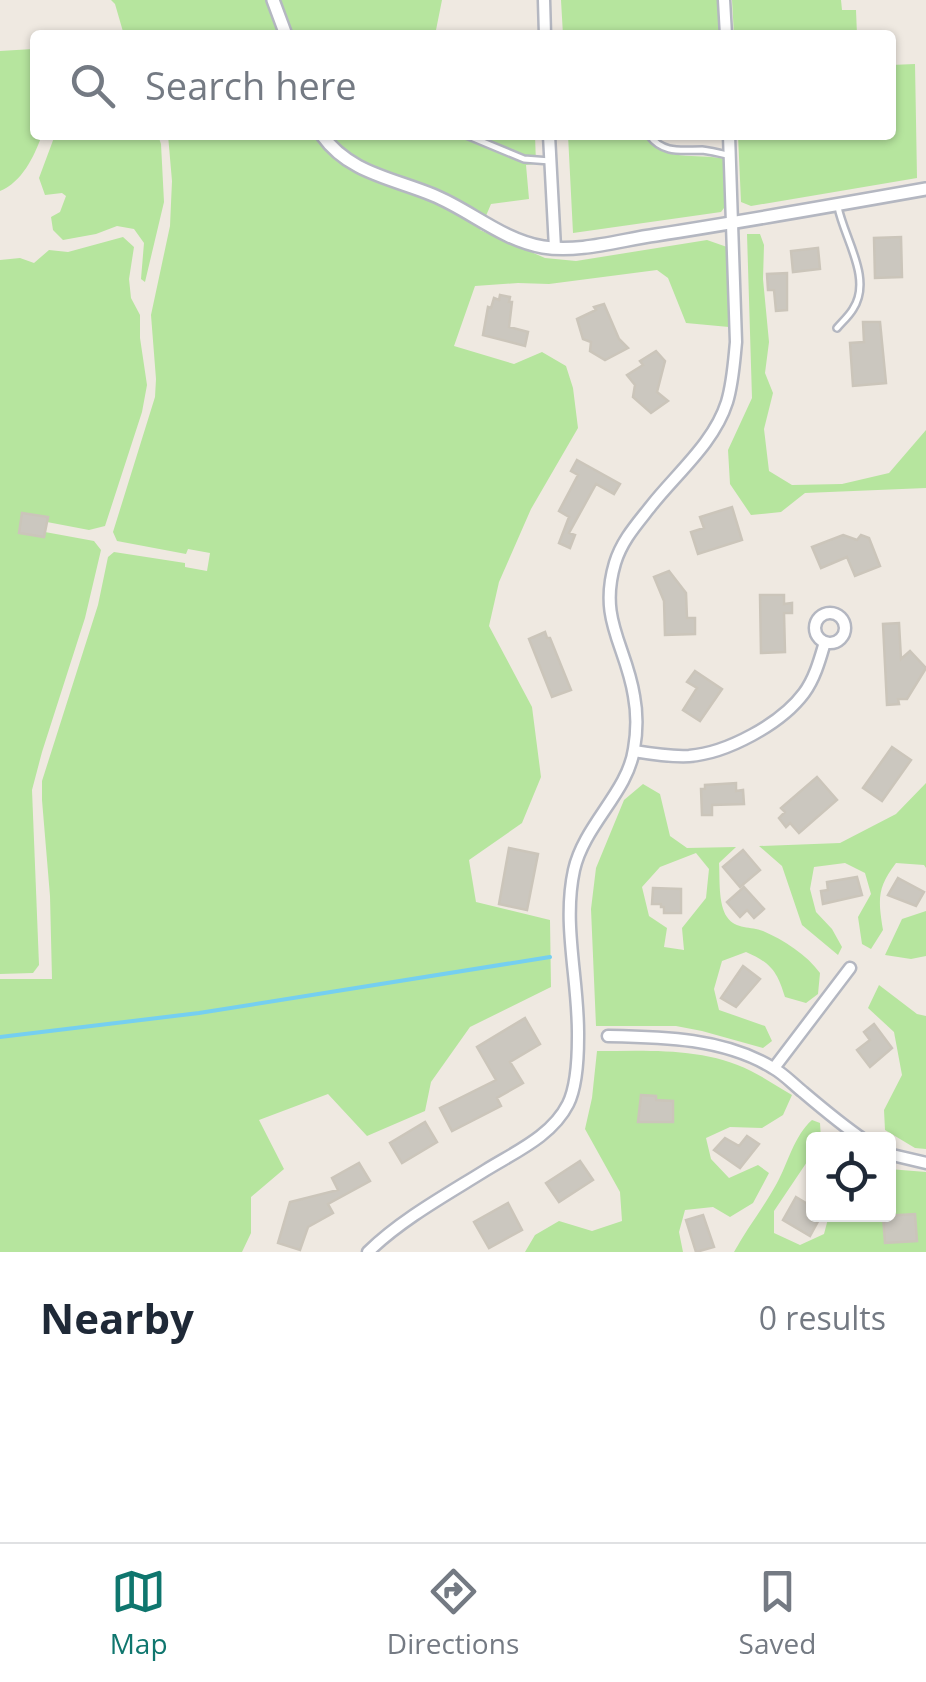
<!DOCTYPE html>
<style>
:root{--surface:#fff;--page:#f2f2f3;--text:#1f2937;--muted:#747a83;--line:#e0e1e3;--accent:#0f766e}
body{margin:0;font-family:"Open Sans",sans-serif;background:var(--page);color:var(--text)}
.controls{position:absolute;right:30px;bottom:30px;display:grid;overflow:hidden;border-radius:10px;box-shadow:0 2px 8px #0004}
.controls button{width:90px;height:90px;display:grid;place-items:center;padding:0;border:0;border-bottom:2px solid var(--line);background:var(--surface);color:var(--text);font:50px sans-serif}
.list{margin:0;padding:0;list-style:none}
h2{display:flex;justify-content:space-between;align-items:center;height:130px;margin:0;padding:0 40px;font-size:42px}
h2 small{font-size:32px;font-weight:400;color:var(--muted)}
.icon{flex:none;width:55px;height:55px;fill:none;stroke:currentColor;stroke-width:2;stroke-linecap:round;stroke-linejoin:round}
.map{position:relative;flex:none;width:926px;height:1252px;overflow:hidden}
.search{position:absolute;background:var(--surface);box-shadow:0 2px 8px #0004;left:30px;right:30px;top:30px;height:110px;display:flex;align-items:center;gap:25px;box-sizing:border-box;padding:0 35px;border-radius:10px;color:var(--muted);font-size:38px}
.sheet{height:290px;background:var(--surface)}
nav{display:flex;justify-content:space-around;align-items:center;box-sizing:border-box;height:140px;border-top:2px solid var(--line);background:var(--surface);font-size:28px;color:var(--muted)}
nav a{display:grid;justify-items:center;gap:5px}
nav .on{color:var(--accent)}
.map>svg:first-child{display:block}
</style>
<div class="map">
<svg width="926" height="1252" viewBox="0 0 926 1252">
<rect width="100%" height="100%" fill="#efe9e1"/>
<path fill="#b6e59e" fill-rule="evenodd" d="M 111,0 L 442,0 L 435,35 L 124,35 L 115,4 Z
M 561,0 L 720,0 L 721,35 L 563,35 Z
M 732,0 L 841,0 L 842,10 L 856,10 L 857,35 L 734,35 Z
M 33,49 L 35,135 L 42,135 C 34,157 22,182 0,191 L 0,51 Z
M 915,64 L 917,178 L 751,206 L 741,202 L 738,135 L 891,135 L 891,65 Z
M 55,135 L 158,135 L 161,144 L 164,202 L 145,282 L 141,279 L 144,243 L 134,229 L 117,226 L 96,234 L 63,240 L 53,230 L 51,217 L 60,212 L 66,196 L 62,193 L 45,195 L 39,178 Z
M 168,135 L 535,135 L 536,164 L 526,165 L 529,199 L 491,204 L 480,230 L 545,258 L 576,261 L 707,240 L 727,247 L 729,327 L 686,323 L 668,278 L 657,270 L 549,284 L 518,283 L 475,286 L 454,346 L 514,364 L 542,352 L 566,366 L 573,388 L 578,428 L 531,509 L 499,582 L 489,626 L 532,707 L 541,777 L 522,823 L 469,860 L 476,902 L 550,920 L 551,987 L 470,1027 L 431,1082 L 425,1111 L 367,1136 L 328,1094 L 259,1120 L 284,1169 L 251,1197 L 251,1233 L 242,1252 L 0,1252 L 0,979 L 52,979 L 50,896 L 42,800 L 42,781 L 98,605 L 108,557 L 114,552 L 185,563 L 185,567 L 207,571 L 210,553 L 188,549 L 186,554 L 117,541 L 113,532 L 155,397 L 156,379 L 151,315 L 170,226 L 172,181 Z
M 568,135 L 645,135 C 662,164 696,152 725,159 L 727,204 L 721,212 L 573,233 Z
M 747,234 L 760,234 L 764,245 L 763,279 L 769,342 L 765,373 L 773,393 L 764,429 L 769,471 L 792,485 L 842,484 L 889,473 L 926,430 L 926,488 L 805,493 L 781,512 L 751,515 L 730,484 L 728,450 L 752,398 Z
M 123,237 L 134,247 L 129,279 L 131,298 L 140,315 L 140,338 L 147,385 L 142,412 L 105,526 L 89,530 L 47,522 L 47,517 L 23,513 L 19,532 L 44,537 L 45,532 L 94,541 L 101,550 L 85,618 L 42,752 L 32,790 L 39,965 L 33,973 L 0,974 L 0,260 L 20,258 L 34,263 L 49,250 L 68,252 Z
M 926,783 L 926,868 L 924,865 L 896,863 C 877,888 878,899 883,930 L 871,949 L 862,944 L 858,917 L 871,894 L 865,873 L 845,863 L 814,867 L 810,889 L 816,912 L 832,929 L 842,947 L 838,955 L 802,925 L 782,866 L 759,846 L 840,843 L 896,814 Z
M 643,784 L 660,794 L 670,836 L 687,848 L 736,847 L 719,863 C 720,878 718,904 727,917 C 736,930 751,926 763,931 C 784,940 807,955 820,973 L 818,994 L 806,1003 L 785,997 C 777,971 771,963 746,952 L 722,961 L 714,989 L 719,1010 L 765,1026 L 772,1041 L 763,1048 L 702,1031 L 676,1026 L 596,1026 L 591,909 L 596,868 L 624,800 ZM 696,853 L 709,869 L 706,898 L 682,928 L 684,950 L 664,947 L 667,928 L 649,916 L 642,887 L 660,867 Z
M 926,911 L 926,956 L 911,959 L 885,955 L 902,919 Z
M 879,985 L 917,1014 L 926,1016 L 926,1149 L 915,1148 L 885,1130 L 884,1110 L 902,1075 L 894,1032 L 868,1008 Z
M 597,1051 C 648,1051 704,1047 751,1071 C 765,1078 778,1087 792,1095 L 783,1115 L 762,1128 L 730,1127 L 706,1138 L 711,1159 L 729,1178 L 758,1165 L 769,1173 L 753,1203 L 730,1217 L 713,1207 L 685,1210 L 679,1232 L 683,1252 L 525,1252 L 535,1235 L 559,1221 L 592,1231 L 622,1221 L 620,1192 L 585,1129 L 592,1098 Z
M 812,1120 L 820,1123 L 821,1139 L 814,1140 L 813,1153 L 774,1211 L 774,1233 L 800,1245 L 824,1234 L 829,1215 L 888,1214 L 889,1169 L 926,1172 L 926,1252 L 734,1252 C 747,1228 764,1207 777,1183 C 788,1163 794,1136 812,1120 Z"/>
<g fill="none" stroke-linecap="round" stroke-linejoin="round">
<path stroke="#75cff0" stroke-width="4" d="M 0,1037 L 199,1013 L 550,957"/>
</g>
<path fill="#cbc7bf" stroke="#cbc5ba" stroke-width="2.5" d="M 901,237 L 902,277 L 875,278 L 874,238 Z
M 818,248 L 820,269 L 793,272 L 791,251 Z
M 787,273 L 787,310 L 776,311 L 774,290 L 768,290 L 767,274 Z
M 500,295 L 510,297 L 509,302 L 512,302 L 509,327 L 528,332 L 525,346 L 483,335 L 488,307 L 491,308 L 494,298 L 499,300 Z
M 604,304 L 619,339 L 628,348 L 605,360 L 590,351 L 591,342 L 583,339 L 577,319 L 596,310 L 594,307 Z
M 863,322 L 880,322 L 886,383 L 853,386 L 850,343 L 864,342 Z
M 656,351 L 665,361 L 657,392 L 668,401 L 651,413 L 633,397 L 635,385 L 627,375 L 643,365 L 640,361 Z
M 577,460 L 620,484 L 614,494 L 596,484 L 569,533 L 575,535 L 570,548 L 559,543 L 569,517 L 559,511 L 578,475 L 571,471 Z
M 732,507 L 742,540 L 698,554 L 691,532 L 704,528 L 700,517 Z
M 22,513 L 48,517 L 44,537 L 19,533 Z
M 843,535 L 857,540 L 861,535 L 869,538 L 880,566 L 855,576 L 847,557 L 821,568 L 812,547 Z
M 669,571 L 686,593 L 687,618 L 695,618 L 695,634 L 665,635 L 664,601 L 654,577 Z
M 760,595 L 784,595 L 784,604 L 792,603 L 792,613 L 784,613 L 785,652 L 761,653 Z
M 899,623 L 901,659 L 910,651 L 926,668 L 907,699 L 898,699 L 899,704 L 887,705 L 883,624 Z
M 545,632 L 547,638 L 550,638 L 571,690 L 552,697 L 529,639 Z
M 695,671 L 722,689 L 700,721 L 683,710 L 697,688 L 687,682 Z
M 892,747 L 911,760 L 882,801 L 863,788 Z
M 817,777 L 837,800 L 799,833 L 790,823 L 786,827 L 779,818 L 785,812 L 781,808 Z
M 736,783 L 736,791 L 743,790 L 744,804 L 712,805 L 712,815 L 702,815 L 701,789 L 705,789 L 705,785 Z
M 509,848 L 538,854 L 527,910 L 499,904 Z
M 743,850 L 760,870 L 740,887 L 723,867 Z
M 857,877 L 862,895 L 823,904 L 821,891 L 828,890 L 827,882 Z
M 898,878 L 924,892 L 916,906 L 888,895 Z
M 744,887 L 764,909 L 754,918 L 747,910 L 740,917 L 727,902 Z
M 653,888 L 681,889 L 681,913 L 664,913 L 664,907 L 661,907 L 661,904 L 652,904 Z
M 743,966 L 760,979 L 736,1007 L 721,998 Z
M 525,1018 L 540,1044 L 510,1062 L 523,1083 L 497,1098 L 501,1106 L 452,1131 L 440,1108 L 496,1080 L 477,1047 Z
M 874,1024 L 892,1048 L 870,1067 L 857,1050 L 870,1040 L 864,1032 Z
M 641,1095 L 656,1096 L 656,1100 L 673,1101 L 673,1122 L 638,1122 Z
M 425,1122 L 437,1142 L 402,1163 L 390,1143 Z
M 747,1136 L 759,1144 L 740,1168 L 714,1150 L 725,1138 L 739,1146 Z
M 580,1161 L 593,1180 L 559,1202 L 546,1183 Z
M 359,1163 L 370,1181 L 328,1204 L 333,1213 L 308,1227 L 300,1250 L 278,1243 L 290,1202 L 338,1190 L 332,1178 Z
M 796,1197 L 814,1208 L 814,1214 L 822,1214 L 810,1236 L 783,1220 Z
M 508,1203 L 522,1230 L 489,1248 L 474,1222 Z
M 915,1214 L 917,1241 L 885,1243 L 883,1216 Z
M 703,1215 L 714,1247 L 696,1252 L 686,1220 Z"/>
<g fill="none" stroke-linecap="round" stroke-linejoin="round">
<g stroke="#b4b7c1" stroke-width="10">
<path id="service" d="M 466,135 L 524,159 L 550,161
M 649,135 C 663,154 681,150 702,150 C 711,151 719,153 727,155
M 837,328 C 842,322 849,316 853,309 C 873,279 844,238 838,207"/>
</g>
<g stroke="#b4b7c1" stroke-width="15">
<path id="minor" d="M 544,0 L 545,35
M 724,0 L 726,35
M 549,135 L 555,248
M815 628a15 15 0 1 1 30 0a15 15 0 1 1-30 0Z
M 634,751 C 652,754 671,757 689,756 C 727,753 781,724 804,693 C 815,678 820,659 825,642
M 608,1036 C 663,1037 724,1038 773,1068 C 784,1074 793,1084 803,1092 C 823,1109 842,1125 864,1140
M 774,1068 L 850,968
M 888,1154 L 926,1163
M 368,1252 C 402,1219 446,1195 486,1170 C 515,1152 552,1136 568,1104 C 577,1086 578,1057 578,1037 C 579,981 562,925 574,870 C 584,825 628,792 634,749 C 637,732 637,712 634,696 C 626,645 598,620 615,563 C 622,540 637,524 651,506 C 677,473 714,443 727,402 C 733,382 734,362 736,342 L 729,135"/>
</g>
<g stroke="#b4b7c1" stroke-width="16">
<path id="tertiary" d="M 273,0 L 286,35
M 322,135 C 349,173 392,178 433,195 C 470,210 502,240 543,247 C 579,253 620,240 656,235 C 746,221 836,205 926,189"/>
</g>
<use href="#service" stroke="#fff" stroke-width="5"/>
<use href="#minor" stroke="#fff" stroke-width="10"/>
<use href="#tertiary" stroke="#fff" stroke-width="11"/>
</g>
</svg>
<div class="controls">
<button><svg class="icon" aria-label="locate" viewBox="0 0 24 24"><circle cx="12" cy="12" r="6"/><path d="M12 2v4M12 18v4M2 12h4M18 12h4"/></svg></button>
</div>
<div class="search"><svg class="icon" aria-label="search" viewBox="0 0 24 24"><circle cx="10" cy="10" r="6"/><path d="M15 15l6 6"/></svg>Search here</div>
</div>
<section class="sheet">
<h2>Nearby<small>0 results</small></h2>
<ul class="list">
</ul>
</section>
<nav>
<a class="on"><svg class="icon" aria-label="map" viewBox="0 0 24 24"><path d="M3 6l6-2 6 2 6-2v14l-6 2-6-2-6 2zM9 4v14M15 6v14"/></svg>Map</a>
<a><svg class="icon" aria-label="directions" viewBox="0 0 24 24"><path d="M12 3l9 9-9 9-9-9zM9 14v-3h6M13 9l2 2-2 2"/></svg>Directions</a>
<a><svg class="icon" aria-label="saved" viewBox="0 0 24 24"><path d="M7 4h10v16l-5-4-5 4z"/></svg>Saved</a>
</nav>
